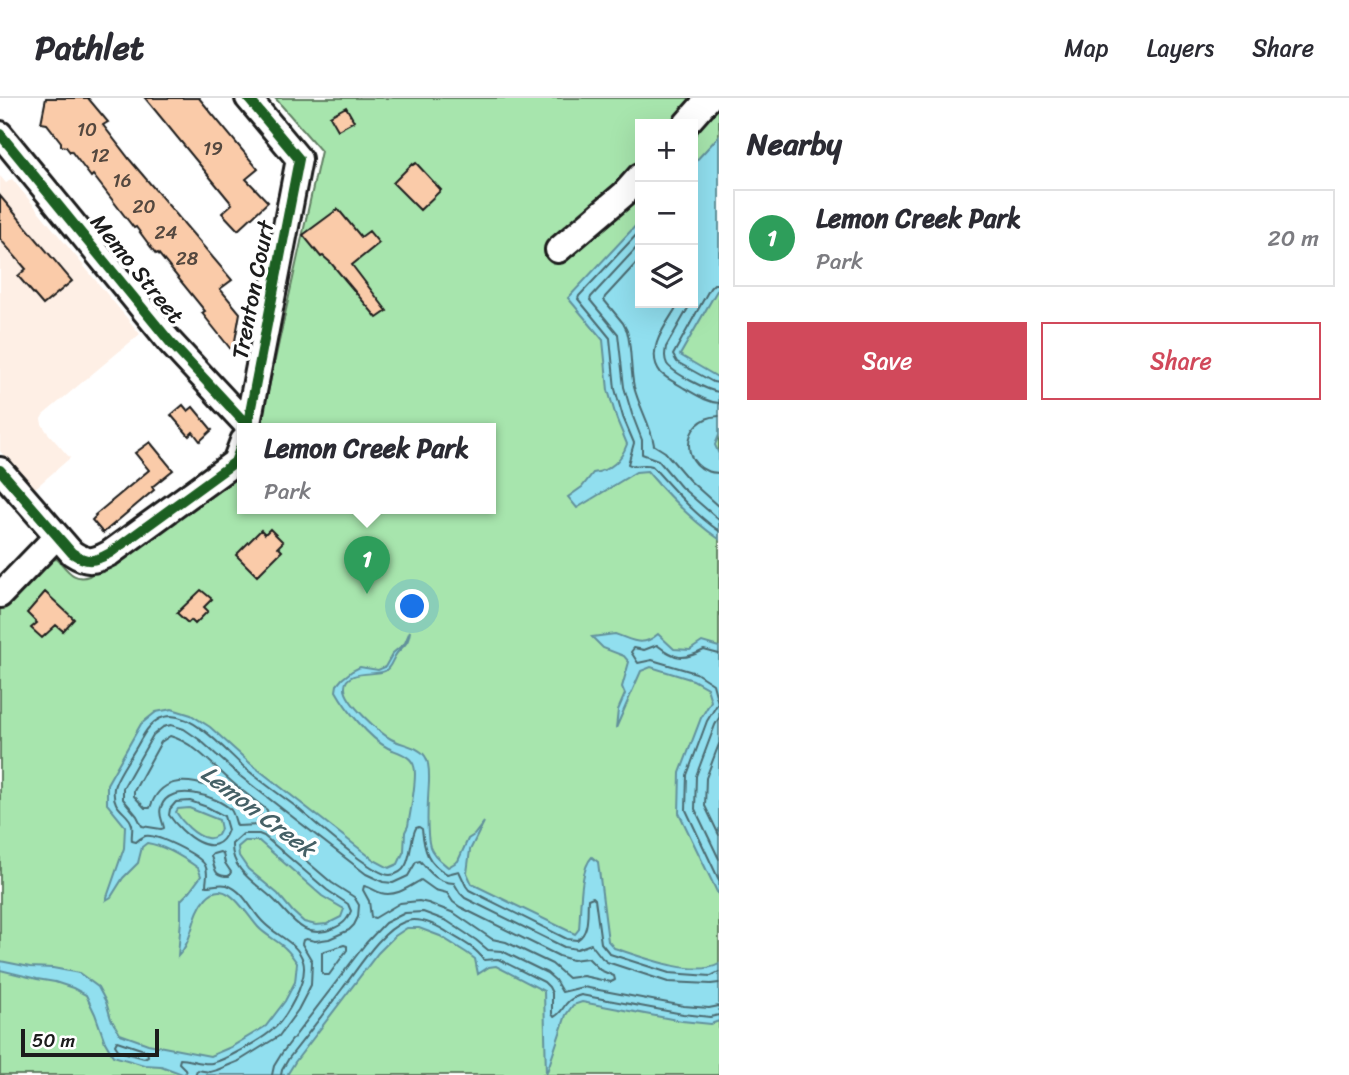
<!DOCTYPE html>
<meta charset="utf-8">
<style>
:root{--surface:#fff;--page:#f7f7f7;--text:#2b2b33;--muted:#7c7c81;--line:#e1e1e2;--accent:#d1495b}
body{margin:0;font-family:Sriracha,sans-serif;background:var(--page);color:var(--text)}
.controls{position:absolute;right:21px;top:21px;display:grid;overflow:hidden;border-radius:0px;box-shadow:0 7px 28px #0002}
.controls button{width:63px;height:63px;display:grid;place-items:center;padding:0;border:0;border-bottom:2px solid var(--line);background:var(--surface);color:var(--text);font:35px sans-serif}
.scale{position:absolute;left:21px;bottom:18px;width:138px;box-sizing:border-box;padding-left:7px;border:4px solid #1c1c1c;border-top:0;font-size:19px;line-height:24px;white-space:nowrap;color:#1c1c1c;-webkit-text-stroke:5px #fff;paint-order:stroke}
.you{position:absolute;left:413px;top:509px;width:24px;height:24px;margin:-18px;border:5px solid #fff;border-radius:50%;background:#1a73e8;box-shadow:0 0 0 10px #1a73e833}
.badge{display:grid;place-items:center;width:46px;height:46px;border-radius:50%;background:var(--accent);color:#fff;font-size:23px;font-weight:700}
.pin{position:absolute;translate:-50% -58px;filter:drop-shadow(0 2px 4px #0008)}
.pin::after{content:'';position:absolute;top:37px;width:24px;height:21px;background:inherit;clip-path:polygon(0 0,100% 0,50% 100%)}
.popup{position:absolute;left:237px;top:325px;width:259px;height:91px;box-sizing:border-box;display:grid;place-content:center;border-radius:0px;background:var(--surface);filter:drop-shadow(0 2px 5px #0005);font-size:23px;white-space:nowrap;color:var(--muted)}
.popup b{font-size:26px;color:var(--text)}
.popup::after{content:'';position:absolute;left:50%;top:100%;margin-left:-14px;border:14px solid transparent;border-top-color:var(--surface)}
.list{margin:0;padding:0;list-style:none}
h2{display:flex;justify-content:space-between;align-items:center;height:91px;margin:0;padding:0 28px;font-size:30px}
h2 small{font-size:23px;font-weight:400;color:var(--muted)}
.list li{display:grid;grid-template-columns:46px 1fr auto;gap:21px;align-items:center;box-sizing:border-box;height:98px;margin:0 14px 14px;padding:0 14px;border:2px solid var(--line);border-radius:0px}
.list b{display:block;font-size:26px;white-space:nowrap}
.list p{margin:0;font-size:23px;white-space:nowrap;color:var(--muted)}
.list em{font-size:23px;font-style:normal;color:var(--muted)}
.actions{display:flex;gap:14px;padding:21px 28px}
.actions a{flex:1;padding:16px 0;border:2px solid var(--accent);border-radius:0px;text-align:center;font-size:24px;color:var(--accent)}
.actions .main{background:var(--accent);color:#fff}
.icon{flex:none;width:38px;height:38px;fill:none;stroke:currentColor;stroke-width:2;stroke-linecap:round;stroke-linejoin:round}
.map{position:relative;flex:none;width:719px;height:977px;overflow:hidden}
header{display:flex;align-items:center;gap:42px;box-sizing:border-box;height:98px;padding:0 35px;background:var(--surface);border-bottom:2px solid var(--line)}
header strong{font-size:33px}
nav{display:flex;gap:38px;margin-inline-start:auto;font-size:24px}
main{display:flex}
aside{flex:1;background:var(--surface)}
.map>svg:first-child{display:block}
</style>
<header>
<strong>Pathlet</strong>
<nav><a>Map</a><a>Layers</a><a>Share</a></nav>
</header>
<main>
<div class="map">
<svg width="719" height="977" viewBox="0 0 719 977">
<rect width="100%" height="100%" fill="#fff"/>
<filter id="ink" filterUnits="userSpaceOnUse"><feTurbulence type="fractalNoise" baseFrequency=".0143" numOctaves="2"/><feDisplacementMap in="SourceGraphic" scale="14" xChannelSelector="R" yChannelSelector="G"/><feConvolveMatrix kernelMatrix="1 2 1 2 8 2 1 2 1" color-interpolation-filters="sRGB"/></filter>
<g filter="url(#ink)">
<path fill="#feefe5" d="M 0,78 L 6,85 L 12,81 L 140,236 L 43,317 L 41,321 L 42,326 L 47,334 L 70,360 L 33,392 L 0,353 Z"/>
<path fill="#a7e5ad" stroke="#628064" stroke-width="2" fill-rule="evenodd" d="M 275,0 L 719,0 L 719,977 L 0,977 L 0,511 L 49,462 L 57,461 C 67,471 73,484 89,478 L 229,381 L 243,367 L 243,410 L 491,410 L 491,330 L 260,330 L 321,53 ZM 640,26 L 693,26 L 693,205 L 640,205 Z"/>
<path fill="#91dfef" stroke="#62919b" stroke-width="2" fill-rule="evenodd" d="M 719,38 L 719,189 L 680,257 L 719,280 L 719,337 L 715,347 L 719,356 L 719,441 C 691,422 669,399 647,373 L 636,374 L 577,410 L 568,399 L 582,389 L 593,375 C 611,372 621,363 627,346 L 617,322 L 608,292 L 603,242 L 568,200 L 640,123 L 640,205 L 693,205 L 693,66 Z
M 410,533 C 408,547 405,546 397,555 C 392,561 392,568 385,573 C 376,578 344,571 345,590 C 345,604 380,635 391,641 C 402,647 418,648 425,658 C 430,665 429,676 429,684 C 428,699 426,736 430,749 C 433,758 442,764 448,769 L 458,763 L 468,741 L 474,737 L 484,724 L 470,752 L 467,775 L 472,786 L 575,836 L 579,831 C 581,812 579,772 592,759 L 598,764 L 608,843 L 614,850 C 639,858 695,880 719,866 L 719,923 L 711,926 L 682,923 L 582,904 L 573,907 L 566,917 L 546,977 L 544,893 L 496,868 L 489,869 L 478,876 L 475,861 L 467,855 L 440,838 L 419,830 L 407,830 L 395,838 L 378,855 L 295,964 L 287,977 L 185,977 L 161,968 L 144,967 L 113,958 L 105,944 L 95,916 L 86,897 L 73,890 L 55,884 L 37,881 L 0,872 L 0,863 L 30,869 L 53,870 L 79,875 L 98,889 L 106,904 L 111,921 L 120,936 L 148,946 L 210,958 L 231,949 L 266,928 L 285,903 L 295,884 L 297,865 C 294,861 291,856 287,852 C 279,843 266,838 258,829 C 246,816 226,777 206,800 C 191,817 194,842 178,858 L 181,821 L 181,802 L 190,793 L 201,778 L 198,770 C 183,759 166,748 147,745 L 142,749 L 138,765 L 123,780 L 111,799 L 106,802 L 124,750 L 125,728 L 107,706 L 107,686 L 141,626 L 156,614 L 172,611 L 191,617 L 210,629 L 251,666 L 374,762 L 389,770 L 398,766 L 404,753 L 405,734 L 408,728 C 410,715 418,678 414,668 C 411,657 396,654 388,650 C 369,640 346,611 336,593 L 337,587 L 342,581 L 352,573 L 360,569 L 378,572 L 385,569 L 393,555 L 405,545 ZM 189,710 L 219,722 L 221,731 L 218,737 C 215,739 212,741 207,740 C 195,738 182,724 176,714 L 178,711 ZM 245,743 L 259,743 L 322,798 L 344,811 L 341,819 L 327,826 L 316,827 L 304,824 L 293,814 L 278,796 L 248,771 L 239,758 L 238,749 Z
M 615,536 C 633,542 642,550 658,536 L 674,551 L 690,552 L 702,544 L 719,549 L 719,798 L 679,715 L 680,675 L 701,620 L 711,603 L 707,590 L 693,582 L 651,569 L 641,573 L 616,630 L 618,612 L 625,596 L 622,589 L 629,564 L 624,558 L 603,550 L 592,539 Z"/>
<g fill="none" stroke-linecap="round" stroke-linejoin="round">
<path stroke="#4b6a70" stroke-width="2" d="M 640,133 L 579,198 L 578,201 L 610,240 L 615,291 L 623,319 L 634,345 L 628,366 C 634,370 644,365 652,368 C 674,392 692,414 719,433
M 640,146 L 591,199 L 590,202 L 618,236 L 624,289 L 632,316 L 642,342 L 642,356 L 658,362 L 681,389 L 719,422
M 640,161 L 605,199 L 604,202 L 623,225 L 627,233 C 632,251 630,270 634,289 C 639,309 651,327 654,347 L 665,354 L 689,382 L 719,409
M 719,186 L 714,186 L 710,190 L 673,257 L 677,264 L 713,284 L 719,285
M 679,205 C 668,224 643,253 661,275 C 667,281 676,285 684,290 C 695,296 706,304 719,305
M 691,205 L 666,249 C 665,255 664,260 667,266 C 673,275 708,293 719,294
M 719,318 C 679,320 679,374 719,375
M 719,556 L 704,552 C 683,563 675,561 657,547 L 644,552 L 634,550 L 631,554 L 638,565 L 652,562 L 696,575 L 713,586 L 718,605 L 707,623 L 687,677 L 686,712 L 719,782
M 719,620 L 715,627 L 696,678 L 695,711 L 719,761
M 170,638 C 195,645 213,668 232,684 C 243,694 256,703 267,712 L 268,716 L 265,718 L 245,716 C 243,712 240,706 236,702 C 229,697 219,693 210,689 C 184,680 160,680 150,710 L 145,710 L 134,698 L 134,693 L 161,644 Z
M 719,646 L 706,680 L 705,708 L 719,737
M 190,703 L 207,709 L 224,718 L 228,732 C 216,766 181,735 169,717 L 170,711 L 176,704 Z
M 243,736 L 259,736 L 264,738 L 327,792 L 348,806 L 351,813 C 347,823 342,827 332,831 C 303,843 291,818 273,801 C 256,785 231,773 232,746 Z
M 220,754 L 223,756 L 225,765 L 231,774 L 229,778 C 213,778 216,772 211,758 L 213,756 Z
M 421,782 L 435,792 L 447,795 L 453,804 L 460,809 L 559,858 L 572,862 L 588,860 L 600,872 L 614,878 L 615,882 L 611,884 L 583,878 L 568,880 L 552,866 L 506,844 L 492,841 L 454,815 L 428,805 L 419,803 L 400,805 L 375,820 L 371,819 L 369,803 L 363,792 L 364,788 C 370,789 375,793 381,795 C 396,799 409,789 421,782 Z
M 344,847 L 347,848 L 347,852 L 329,877 L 324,877 L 322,875 L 322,854 Z
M 117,943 L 147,953 L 148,958 L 144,960 L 119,953 L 115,947 Z
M 186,977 L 185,971 L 179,965 L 180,961 C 190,961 203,967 212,965 C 225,962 259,943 270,934 C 285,923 309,882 303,863 C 298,845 277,838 265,826 C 251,814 246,794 227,787 C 220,785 213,788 206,788 C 206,781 209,774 205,767 C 199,757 156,735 145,738 C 143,739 137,743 136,744 L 132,743 C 131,738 133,732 132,727 C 129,713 111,713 114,690 C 116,679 131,659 137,648 C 144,635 153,618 171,618 C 197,619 226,653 244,669 C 260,683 278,695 295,708 C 311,721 372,777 390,777 C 414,776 408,744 416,730 L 419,729 L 422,731 C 424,752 427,765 447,776 L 459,773 L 466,788 L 469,792 L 567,841 L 577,842 C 590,835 587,815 588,801 L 593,799 L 595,801 L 601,845 L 610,856 L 669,875 L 711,878 L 719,874
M 195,977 L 197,972 L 210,974 L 217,972 L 239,963 L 279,938 L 298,912 L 311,887 L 312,863 L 302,846 L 303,842 L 306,841 L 315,843 L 329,841 L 349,832 L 354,827 L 358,819 L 359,807 L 354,799 L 332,785 L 269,731 L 260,727 L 237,728 C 235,723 234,716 231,712 C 218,698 170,683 161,709 C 158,717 163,723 164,730 L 161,731 L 142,728 L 137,718 L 123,701 L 123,690 L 153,637 L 163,629 L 171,627 L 184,631 L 200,642 L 240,678 L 366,776 L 383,784 L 393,785 L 408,778 L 416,764 L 420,763 C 431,775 436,784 454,785 L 460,795 L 465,800 L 564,849 L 577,851 L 591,846 L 602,860 L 607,864 L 668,884 L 711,886 L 719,885
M 272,977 L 274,968 L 282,955 L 366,845 L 385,825 L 405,815 L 423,814 L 447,823 L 476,842 L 488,852 L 502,853 L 547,875 L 555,882 L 562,894 L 583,889 L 684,908 L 709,910 L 719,908
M 281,977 L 282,972 L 289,960 C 307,937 325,914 342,891 C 358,871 380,833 404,824 C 419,818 438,828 450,836 C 462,843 476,850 484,862 L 498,861 L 544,884 L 549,889 L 552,895 L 552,916 L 554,919 C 566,913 561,903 581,897 L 683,916 L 710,919 L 719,917"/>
</g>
<path fill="#facba9" stroke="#1c1c1c" stroke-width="2" d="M 46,0 L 88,0 L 108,24 L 103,27 L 130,62 L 232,182 L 220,191 L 240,215 L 233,254 L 202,215 L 205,213 L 158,155 L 156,156 L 136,129 L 134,130 L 93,77 L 91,79 L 71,53 L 70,54 L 66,49 L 61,48 L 61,44 L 47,26 L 41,25 Z
M 145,0 L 199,0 L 258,71 L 246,81 L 268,104 L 238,132 L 222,115 L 232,106 Z
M 346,9 L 354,23 L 338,32 L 330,18 Z
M 416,65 L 441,92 L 420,112 L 393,85 L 412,66 L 413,67 Z
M 0,98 L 72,183 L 43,207 L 18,178 L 26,171 L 0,141 Z
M 338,111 L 361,139 L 369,133 L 379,145 L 352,167 L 387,213 L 377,220 L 331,165 L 323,158 L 321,159 L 303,137 Z
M 183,307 L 188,313 L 193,309 L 212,332 L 200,343 L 193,334 L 189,338 L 171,317 Z
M 150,344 L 173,372 L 152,389 L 154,392 L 103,435 L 92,422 L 96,418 L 95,417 L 149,372 L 135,355 Z
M 270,431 L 283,444 L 278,449 L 282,453 L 257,478 L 236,457 L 261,432 L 265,436 Z
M 201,492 L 212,501 L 204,509 L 208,513 L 195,526 L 191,522 L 188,525 L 177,515 Z
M 45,494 L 74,521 L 63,533 L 56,527 L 42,540 L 31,530 L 37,525 L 27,515 Z"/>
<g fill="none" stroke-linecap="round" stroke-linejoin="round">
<g stroke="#1c1c1c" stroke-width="30">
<path id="minor" d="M 686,26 L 709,0
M 0,36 L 170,244 L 248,328
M 558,152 L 624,96 L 640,78
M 247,330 L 299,61 L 248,0
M 0,372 L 72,455 C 87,465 94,464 110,455 L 235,364 L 243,343
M 0,497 L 57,438"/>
</g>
<use href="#minor" stroke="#fff" stroke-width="24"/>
<g stroke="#fff" stroke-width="15">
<path id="cycleway" d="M 0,36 L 170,244 L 248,328
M 247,330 L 299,61 L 248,0
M 0,372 L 72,455 C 87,465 94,464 110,455 L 235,364 L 243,343"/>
</g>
<use href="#cycleway" stroke="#1b5e20" stroke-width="10"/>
</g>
</g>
<g text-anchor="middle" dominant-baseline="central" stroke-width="7" stroke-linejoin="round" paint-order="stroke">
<g font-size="19" fill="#54483f">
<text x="87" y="31">10</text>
<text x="213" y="50">19</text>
<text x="100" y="57">12</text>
<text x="122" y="82">16</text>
<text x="144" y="108">20</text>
<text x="166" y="134">24</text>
<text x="187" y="160">28</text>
</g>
<g font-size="23" fill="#1c1c1c" stroke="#fff">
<text transform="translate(137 171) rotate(51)">Memo Street</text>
<text transform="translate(253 192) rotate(-79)">Trenton Court</text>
</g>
<g font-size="24" font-style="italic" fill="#456066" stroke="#fff">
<text transform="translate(258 713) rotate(37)">Lemon Creek</text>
</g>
</g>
</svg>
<div class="controls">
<button>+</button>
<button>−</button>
<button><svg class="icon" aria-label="layers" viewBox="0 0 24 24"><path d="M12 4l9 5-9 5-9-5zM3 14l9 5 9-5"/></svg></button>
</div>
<div class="scale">50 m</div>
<div class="you"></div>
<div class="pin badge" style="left:367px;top:496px;background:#2e9e5b">1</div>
<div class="popup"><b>Lemon Creek Park</b>Park</div>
</div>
<aside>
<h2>Nearby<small></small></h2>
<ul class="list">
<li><span class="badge" style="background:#2e9e5b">1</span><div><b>Lemon Creek Park</b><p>Park</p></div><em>20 m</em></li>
</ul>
<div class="actions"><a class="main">Save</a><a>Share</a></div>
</aside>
</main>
